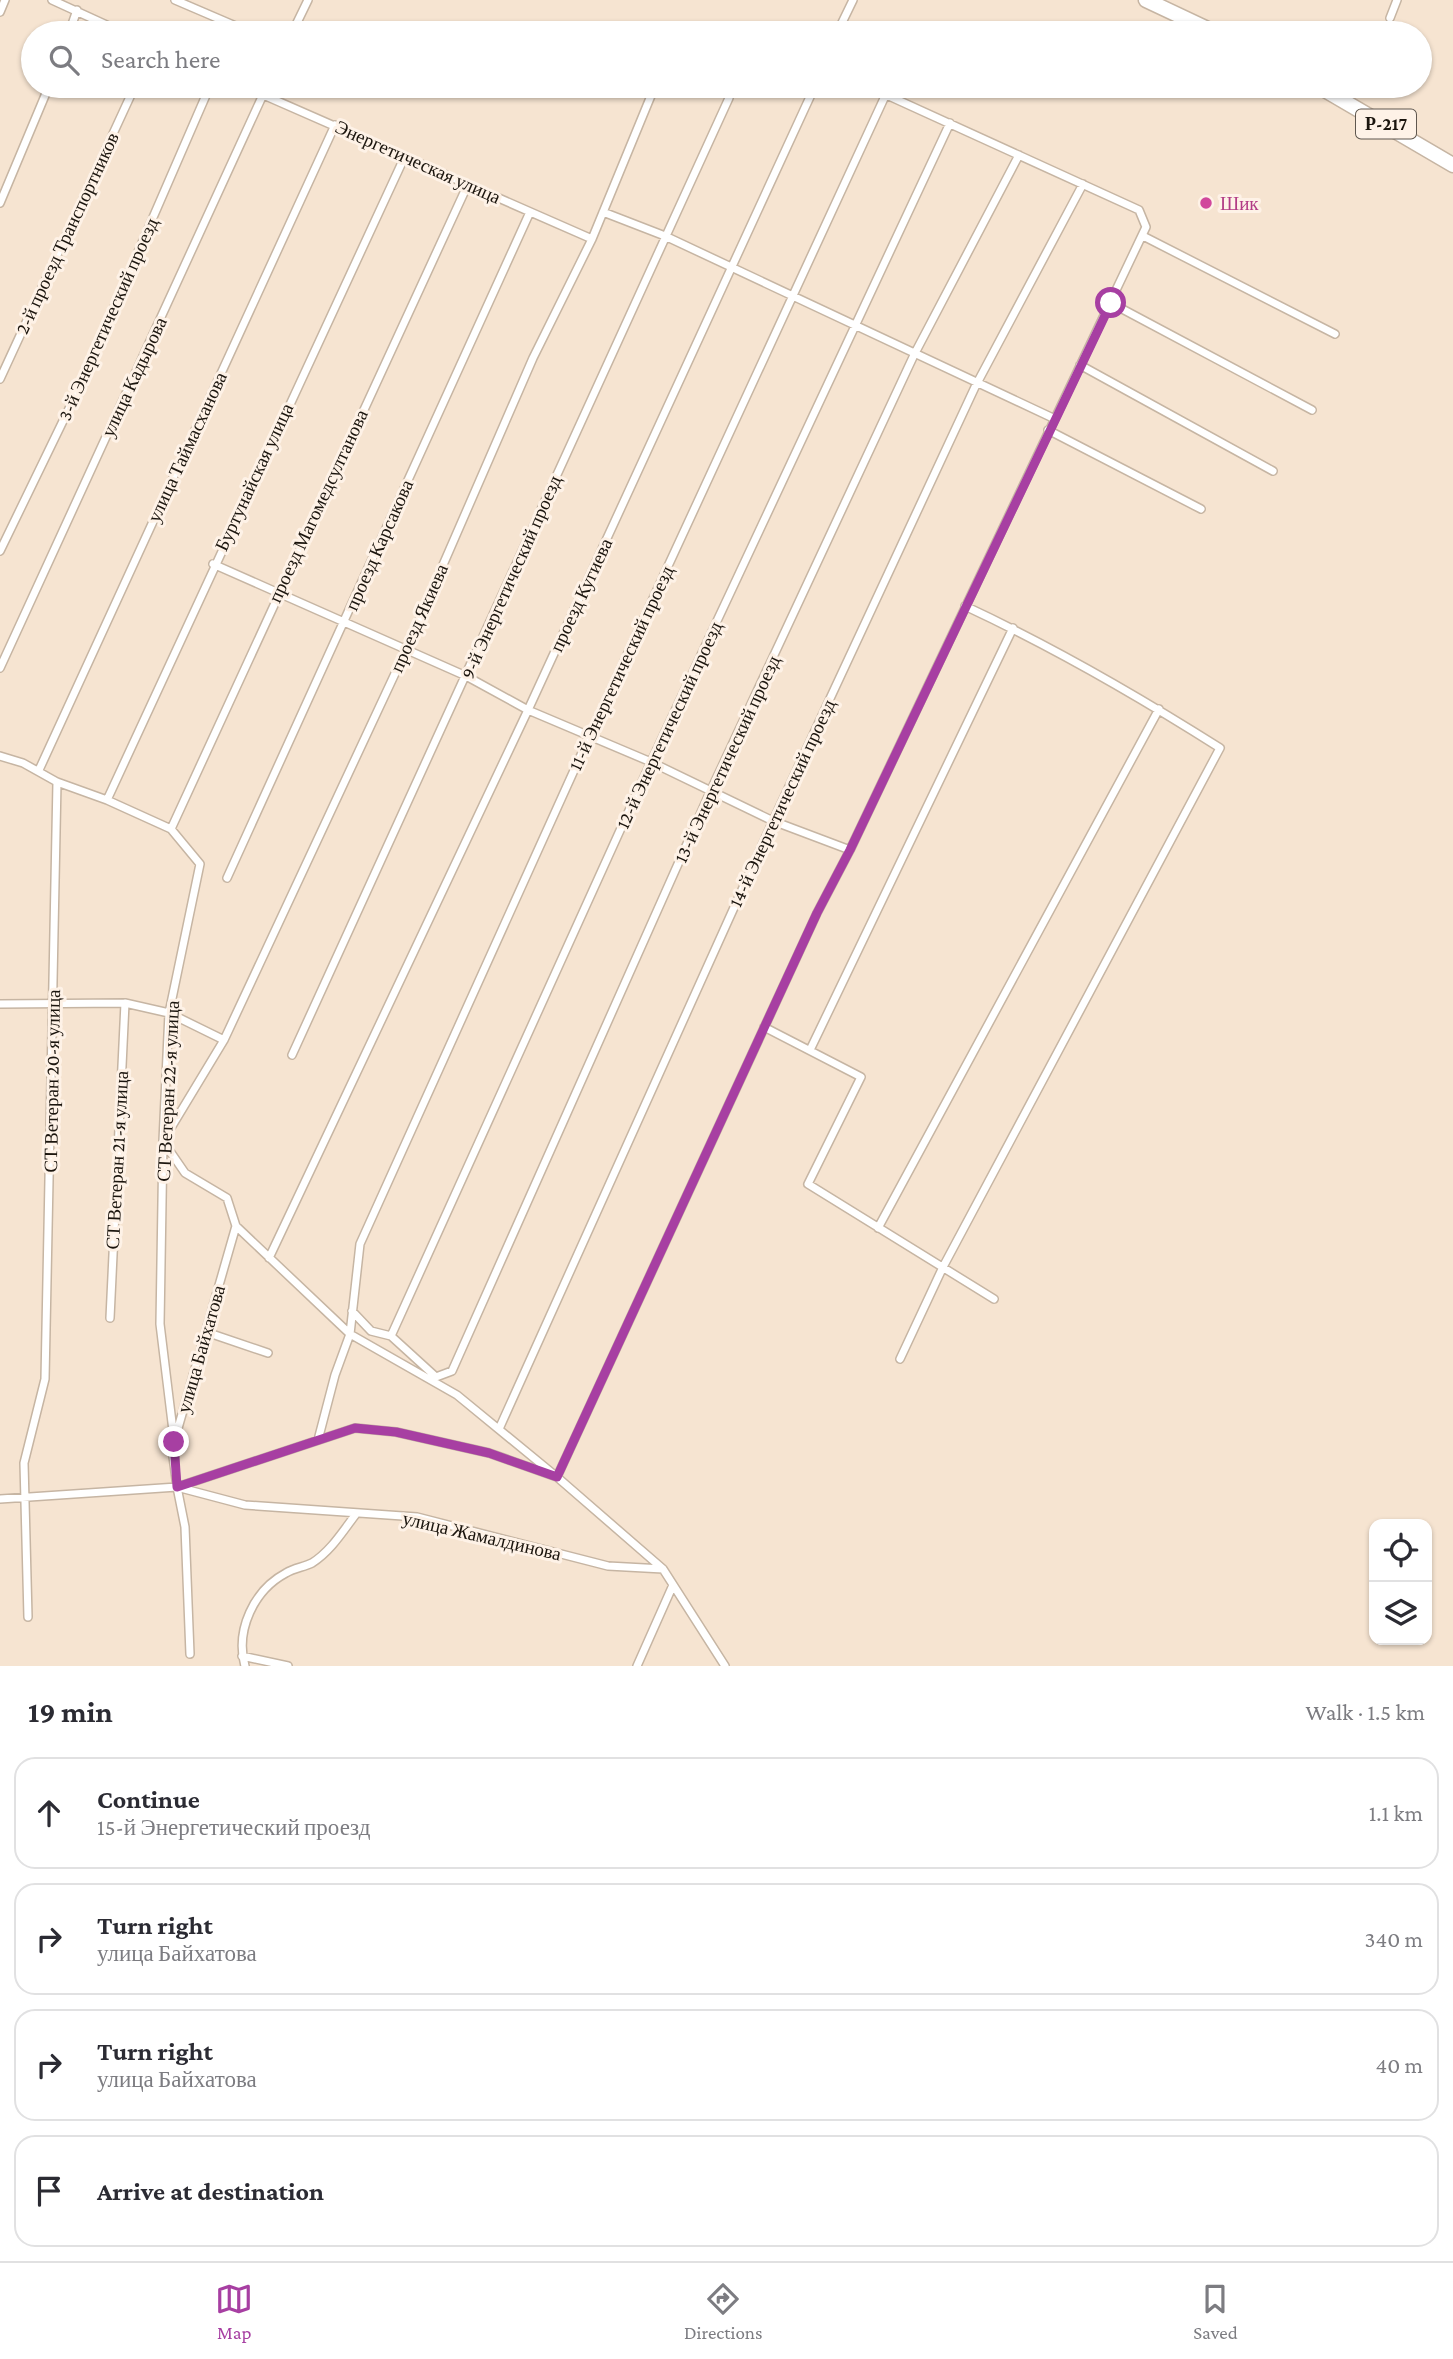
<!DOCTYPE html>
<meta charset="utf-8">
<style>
:root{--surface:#fff;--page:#f7f7f7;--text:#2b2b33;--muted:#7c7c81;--line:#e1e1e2;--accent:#a73fa2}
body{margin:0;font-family:"Crimson Pro",serif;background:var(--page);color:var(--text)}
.controls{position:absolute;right:21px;bottom:21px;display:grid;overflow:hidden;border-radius:14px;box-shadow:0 2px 5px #0004}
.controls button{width:63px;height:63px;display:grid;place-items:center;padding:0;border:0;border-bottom:2px solid var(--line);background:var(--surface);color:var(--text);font:35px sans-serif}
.stop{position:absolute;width:21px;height:21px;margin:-16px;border:5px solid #a73fa2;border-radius:50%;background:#fff}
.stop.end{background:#a73fa2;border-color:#fff;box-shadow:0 2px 7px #0008}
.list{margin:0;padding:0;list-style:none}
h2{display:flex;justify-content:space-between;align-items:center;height:91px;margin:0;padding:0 28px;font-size:30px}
h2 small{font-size:23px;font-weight:400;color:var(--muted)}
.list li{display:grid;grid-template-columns:46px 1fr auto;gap:21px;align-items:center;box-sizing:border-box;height:112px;margin:0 14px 14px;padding:0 14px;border:2px solid var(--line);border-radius:21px}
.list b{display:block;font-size:26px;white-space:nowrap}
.list p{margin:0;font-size:23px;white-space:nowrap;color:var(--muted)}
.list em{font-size:23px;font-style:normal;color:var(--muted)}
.icon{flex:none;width:38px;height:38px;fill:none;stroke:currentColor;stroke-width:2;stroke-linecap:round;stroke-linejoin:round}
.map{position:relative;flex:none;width:1453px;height:1666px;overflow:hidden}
.search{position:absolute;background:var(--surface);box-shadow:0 2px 5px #0004;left:21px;right:21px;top:21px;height:77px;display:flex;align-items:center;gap:18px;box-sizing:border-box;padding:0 24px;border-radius:38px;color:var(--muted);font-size:26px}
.sheet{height:595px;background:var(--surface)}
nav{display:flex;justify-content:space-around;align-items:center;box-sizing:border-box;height:98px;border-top:2px solid var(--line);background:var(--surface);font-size:19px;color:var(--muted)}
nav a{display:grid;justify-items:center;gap:4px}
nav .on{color:var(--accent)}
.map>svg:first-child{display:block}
</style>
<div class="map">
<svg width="1453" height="1666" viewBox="0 0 1453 1666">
<rect width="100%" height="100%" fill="#f6e4d1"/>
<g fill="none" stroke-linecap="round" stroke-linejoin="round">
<g stroke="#c6b5a3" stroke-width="10">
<path id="street" d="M 52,0 L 124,33
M 175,0 L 252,33
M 0,12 L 5,0
M 1390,18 L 1397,0
M 69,33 L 77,10
M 292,33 L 308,0
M 837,33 L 853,0
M 243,86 L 592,239
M 0,203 L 49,86
M 603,212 L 665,236 L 1055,419
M 1143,236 L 1335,334
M 1111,303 L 1312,410
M 1080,365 L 1273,471
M 0,379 L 135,86
M 1048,430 L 1201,509
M 0,551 L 79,388 L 210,86
M 213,564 L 466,676 L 528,710 L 651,762 L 773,821 L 850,850
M 0,668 L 267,86
M 0,756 L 23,763 L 57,782 L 107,800 L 171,829 L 200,864 L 169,1013 L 163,1141 L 160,1324 L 174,1439
M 39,770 L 335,125
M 107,800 L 405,156
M 171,829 L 468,184
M 227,878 L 530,212
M 0,1004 L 125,1003 L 169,1013 L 224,1040
M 764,1027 L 861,1077 L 808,1184 L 994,1299
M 810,1050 L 1013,628
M 292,1055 L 729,98
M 236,1226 L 350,1334 L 457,1395 L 557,1477 L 663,1569 L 725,1666
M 878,1228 L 1159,709
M 269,1258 L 528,710 L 815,86
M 352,1311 L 371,1331 L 391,1336 L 436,1377 L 452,1371 L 711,790 L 914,355 L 1019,155
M 110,1318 L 125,1003
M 206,1332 L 268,1353
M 391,1336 L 651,762 L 950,123
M 900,1359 L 943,1267 L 1220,748 C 1138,696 1053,647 965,606
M 499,1429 L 773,821 L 975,387 L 1083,184
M 318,1440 L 335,1375 L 350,1334 L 360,1244 L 590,735 L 886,94
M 557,1477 L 489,1453 L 396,1432 L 355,1428 L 177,1487 L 172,1449 L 236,1226 L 227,1198 L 185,1173 L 163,1141 L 224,1040 L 406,650 L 533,358 L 592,239 L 655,86
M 557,1477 L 817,913 L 850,850 L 1146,227 L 1139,210 L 867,86
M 177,1487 L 185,1527 L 190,1654
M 0,1499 L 177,1487 L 245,1505 L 417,1517 L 608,1566 L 663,1569
M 28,1617 L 24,1463 L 45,1379 L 57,782
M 242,1656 L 288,1666
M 245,1666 C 235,1630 254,1590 286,1573 C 294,1568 304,1567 312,1563 C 331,1551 343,1531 356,1514
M 637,1666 L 673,1585"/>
</g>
<g stroke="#c6b5a3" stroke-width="17">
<path id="highway" d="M 1146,0 L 1216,33
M 1318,86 L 1453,165"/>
</g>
<use href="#street" stroke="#fff" stroke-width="7"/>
<use href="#highway" stroke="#fff" stroke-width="14"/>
</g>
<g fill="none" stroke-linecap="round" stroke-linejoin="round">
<path stroke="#a73fa2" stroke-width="9" d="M 174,1442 L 177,1487 L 355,1428 L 396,1432 L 489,1453 L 557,1477 L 817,913 L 850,850 L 1111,303"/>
</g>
<circle fill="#d1479c" stroke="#fef2e7" stroke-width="2.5" cx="1206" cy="203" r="7"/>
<g text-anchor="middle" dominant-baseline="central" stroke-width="6" stroke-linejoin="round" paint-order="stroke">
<rect fill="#fef2e7" stroke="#5f574f" stroke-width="2" x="1356" y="109.5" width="60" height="29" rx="5"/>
<g font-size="18" font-weight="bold" fill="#1b150e">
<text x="1386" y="124">Р-217</text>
</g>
<g font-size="19" fill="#1b150e" stroke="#fef2e7">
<text transform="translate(418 162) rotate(24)">Энергетическая улица</text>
<text transform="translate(67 233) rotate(-65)">2-й проезд Транспортников</text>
<text transform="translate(108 319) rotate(-66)">3-й Энергетический проезд</text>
<text transform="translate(134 377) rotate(-65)">улица Кадырова</text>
<text transform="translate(187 447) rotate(-65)">улица Таймасханова</text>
<text transform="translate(254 477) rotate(-65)">Буртунайская улица</text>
<text transform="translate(318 506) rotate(-65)">проезд Магомедсултанова</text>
<text transform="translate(379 545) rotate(-66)">проезд Карсакова</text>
<text transform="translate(511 577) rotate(-66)">9-й Энергетический проезд</text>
<text transform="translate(581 595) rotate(-65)">проезд Кугиева</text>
<text transform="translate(419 618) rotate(-66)">проезд Якиева</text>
<text transform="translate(621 668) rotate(-65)">11-й Энергетический проезд</text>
<text transform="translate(669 725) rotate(-65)">12-й Энергетический проезд</text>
<text transform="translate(727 759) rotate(-65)">13-й Энергетический проезд</text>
<text transform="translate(782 803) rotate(-65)">14-й Энергетический проезд</text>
<text transform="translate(52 1081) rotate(-89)">СТ Ветеран 20-я улица</text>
<text transform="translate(168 1091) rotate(-87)">СТ Ветеран 22-я улица</text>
<text transform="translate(117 1160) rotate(-87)">СТ Ветеран 21-я улица</text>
<text transform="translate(201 1349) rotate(-74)">улица Байхатова</text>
<text transform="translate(482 1536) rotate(13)">улица Жамалдинова</text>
</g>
<g font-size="19" fill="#b23c85" stroke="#fef2e7" text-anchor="start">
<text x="1220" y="203">Шик</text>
</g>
</g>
</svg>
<div class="controls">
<button><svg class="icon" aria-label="locate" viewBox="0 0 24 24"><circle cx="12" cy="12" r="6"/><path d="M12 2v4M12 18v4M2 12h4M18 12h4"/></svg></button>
<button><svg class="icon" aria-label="layers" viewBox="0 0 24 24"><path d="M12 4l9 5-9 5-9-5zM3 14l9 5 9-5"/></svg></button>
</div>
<div class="stop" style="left:1111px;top:303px"></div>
<div class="stop end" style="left:174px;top:1442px"></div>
<div class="search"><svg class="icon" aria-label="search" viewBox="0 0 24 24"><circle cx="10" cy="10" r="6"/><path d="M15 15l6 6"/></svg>Search here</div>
</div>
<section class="sheet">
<h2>19 min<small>Walk · 1.5 km</small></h2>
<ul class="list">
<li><svg class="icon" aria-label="ahead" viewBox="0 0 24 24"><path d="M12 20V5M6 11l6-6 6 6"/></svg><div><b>Continue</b><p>15-й Энергетический проезд</p></div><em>1.1 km</em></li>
<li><svg class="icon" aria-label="right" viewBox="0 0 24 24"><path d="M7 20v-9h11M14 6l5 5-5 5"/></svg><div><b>Turn right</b><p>улица Байхатова</p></div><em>340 m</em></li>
<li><svg class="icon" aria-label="right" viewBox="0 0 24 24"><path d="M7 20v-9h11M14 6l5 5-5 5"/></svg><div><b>Turn right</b><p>улица Байхатова</p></div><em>40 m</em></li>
<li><svg class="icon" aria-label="arrive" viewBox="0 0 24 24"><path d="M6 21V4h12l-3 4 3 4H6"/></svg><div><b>Arrive at destination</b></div></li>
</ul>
</section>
<nav>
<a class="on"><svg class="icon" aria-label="map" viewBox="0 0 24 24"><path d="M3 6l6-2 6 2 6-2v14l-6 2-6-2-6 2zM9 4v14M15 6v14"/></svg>Map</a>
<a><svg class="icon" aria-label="directions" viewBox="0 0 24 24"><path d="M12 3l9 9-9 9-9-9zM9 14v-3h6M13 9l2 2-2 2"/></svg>Directions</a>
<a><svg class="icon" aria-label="saved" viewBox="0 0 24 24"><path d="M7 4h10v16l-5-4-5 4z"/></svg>Saved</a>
</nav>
